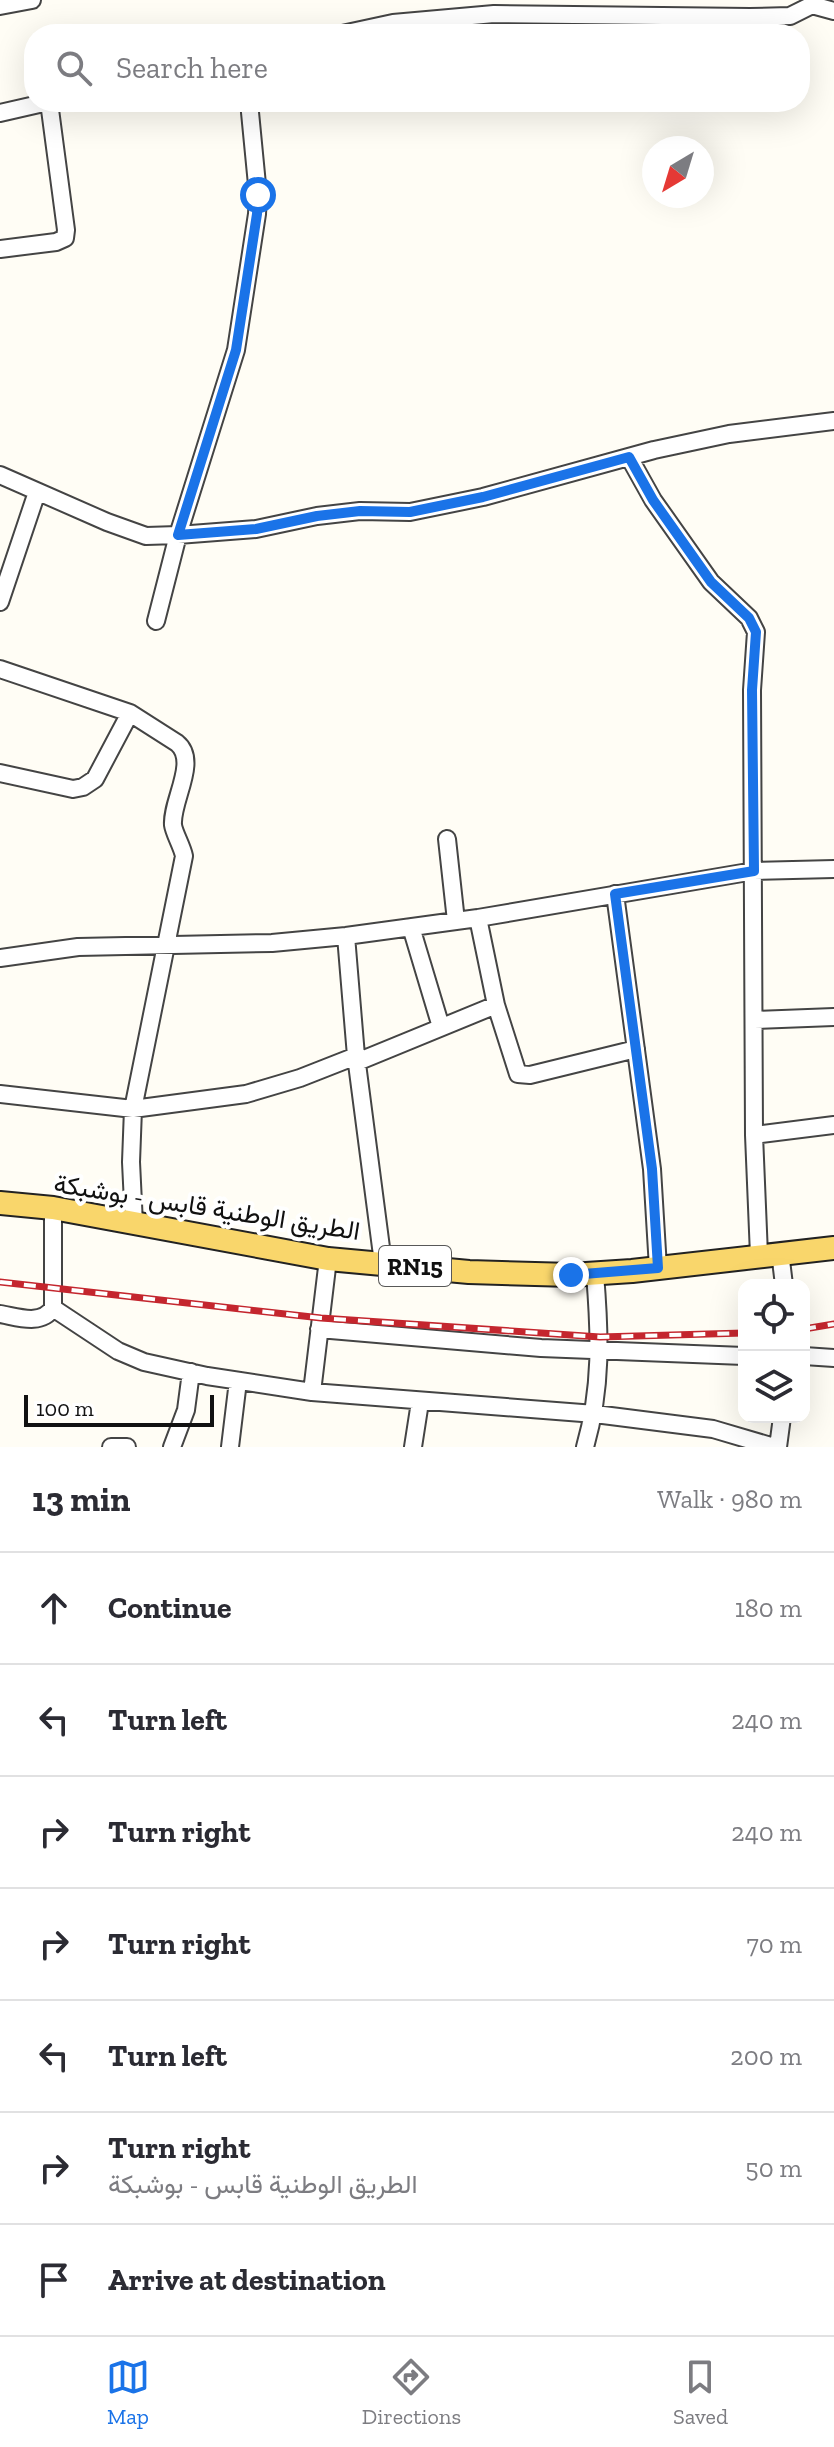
<!DOCTYPE html>
<meta charset="utf-8">
<style>
:root{--surface:#fff;--page:#f7f7f7;--text:#2b2b33;--muted:#7c7c81;--line:#e1e1e2;--accent:#1a73e8}
body{margin:0;font-family:"Zilla Slab",Vazirmatn,serif;background:var(--page);color:var(--text)}
.controls{position:absolute;right:24px;bottom:24px;display:grid;overflow:hidden;border-radius:16px;box-shadow:0 8px 32px #0002}
.controls button{width:72px;height:72px;display:grid;place-items:center;padding:0;border:0;border-bottom:2px solid var(--line);background:var(--surface);color:var(--text);font:40px sans-serif}
.compass{position:absolute;left:642px;top:136px;width:72px;height:72px;border-radius:50%;background:var(--surface);box-shadow:0 8px 32px #0002;rotate:218deg}
.scale{position:absolute;left:24px;bottom:20px;width:190px;box-sizing:border-box;padding-left:8px;border:4px solid #111;border-top:0;font-size:22px;line-height:28px;white-space:nowrap;color:#111;-webkit-text-stroke:6px #fff;paint-order:stroke}
.stop{position:absolute;width:24px;height:24px;margin:-18px;border:6px solid #1a73e8;border-radius:50%;background:#fff}
.stop.end{background:#1a73e8;border-color:#fff;box-shadow:0 2px 8px #0008}
.list{margin:0;padding:0;list-style:none}
h2{display:flex;justify-content:space-between;align-items:center;height:104px;margin:0;padding:0 32px;font-size:34px}
h2 small{font-size:26px;font-weight:400;color:var(--muted)}
.list li{display:grid;grid-template-columns:52px 1fr auto;gap:24px;align-items:center;box-sizing:border-box;height:112px;padding:0 32px;border-top:2px solid var(--line)}
.list b{display:block;font-size:30px;white-space:nowrap}
.list p{margin:0;font-size:26px;white-space:nowrap;color:var(--muted)}
.list em{font-size:26px;font-style:normal;color:var(--muted)}
.icon{flex:none;width:44px;height:44px;fill:none;stroke:currentColor;stroke-width:2;stroke-linecap:round;stroke-linejoin:round}
.map{position:relative;flex:none;width:834px;height:1447px;overflow:hidden}
.search{position:absolute;background:var(--surface);box-shadow:0 8px 32px #0002;left:24px;right:24px;top:24px;height:88px;display:flex;align-items:center;gap:20px;box-sizing:border-box;padding:0 28px;border-radius:32px;color:var(--muted);font-size:30px}
.sheet{height:888px;background:var(--surface)}
nav{display:flex;justify-content:space-around;align-items:center;box-sizing:border-box;height:112px;border-top:2px solid var(--line);background:var(--surface);font-size:22px;color:var(--muted)}
nav a{display:grid;justify-items:center;gap:4px}
nav .on{color:var(--accent)}
.map>svg:first-child{display:block}
</style>
<div class="map">
<svg width="834" height="1447" viewBox="0 0 834 1447">
<rect width="100%" height="100%" fill="#fffdf5"/>
<g fill="none" stroke-linecap="round" stroke-linejoin="round">
<g stroke="#444" stroke-width="20">
<path id="minor" d="M 0,6 L 32,0
M 342,34 L 393,23 L 494,14 L 750,17 L 790,16 L 812,5 L 834,11
M 0,113 L 48,102
M 0,249 L 56,242 L 65,238 L 66,230 L 49,102
M 629,457 L 653,500 L 711,582 L 749,618 L 756,632 L 752,690 L 754,1135 L 759,1255
M 0,475 L 107,522 L 146,536 L 178,535 L 256,529 L 317,516 L 360,511 L 410,512 L 483,497 L 654,450 L 729,434 L 834,421
M 0,602 L 37,492
M 156,621 L 178,535 L 236,350 L 257,214 L 258,195 L 249,102
M 0,669 L 130,713 L 177,743 C 199,761 171,801 173,825 C 174,833 182,846 184,856 L 133,1109 L 131,1162 L 134,1224
M 0,773 L 73,789 L 83,787 L 95,779 L 130,713
M 447,839 L 456,921
M 615,894 L 652,1169 L 658,1268
M 478,918 L 496,1005 L 518,1074 L 530,1075 L 636,1049
M 411,927 L 441,1027
M 346,936 L 356,1056 L 383,1263
M 0,958 L 78,947 L 272,943 L 346,936 L 478,918 L 754,871 L 834,869
M 754,1020 L 834,1017
M 357,1062 L 496,1005
M 0,1094 L 133,1109 L 246,1094 L 300,1078 L 356,1056
M 754,1135 L 834,1125
M 780,1252 L 784,1285
M 53,1308 L 118,1351 L 144,1362 L 207,1376 L 312,1392 L 595,1414 L 713,1429 L 774,1447
M 0,1314 C 18,1317 41,1326 53,1308 L 53,1208
M 319,1329 L 541,1348 L 744,1356
M 804,1356 L 834,1358
M 312,1392 L 328,1259
M 111,1447 L 127,1447
M 172,1447 L 186,1410 L 191,1372
M 230,1447 L 238,1381
M 413,1447 L 420,1402
M 585,1447 C 602,1388 600,1334 595,1274
M 778,1447 L 782,1417"/>
</g>
<g stroke="#222" stroke-width="26">
<path id="major" d="M 0,1203 L 53,1208 L 328,1259 L 469,1272 L 571,1275 L 632,1271 L 834,1248"/>
</g>
<use href="#minor" stroke="#fff" stroke-width="16"/>
<use href="#major" stroke="#f9d66b" stroke-width="22"/>
<g stroke="#c4262e" stroke-width="7">
<path id="rail" d="M 0,1282 L 321,1318 L 600,1337 L 744,1333
M 804,1329 L 834,1324"/>
</g>
<use href="#rail" stroke="#fff" stroke-width="4" stroke-dasharray="12" stroke-linecap="butt"/>
</g>
<g fill="none" stroke-linecap="round" stroke-linejoin="round">
<path stroke="#1a73e8" stroke-width="10" d="M 258,195 L 257,214 L 236,350 L 178,535 L 256,529 L 317,516 L 360,511 L 410,512 L 483,497 L 629,457 L 653,500 L 711,582 L 749,618 L 756,632 L 752,690 L 754,871 L 615,894 L 652,1169 L 658,1268 L 571,1275"/>
</g>
<g text-anchor="middle" dominant-baseline="central" stroke-width="8" stroke-linejoin="round" paint-order="stroke">
<rect fill="#fff" stroke="#585858" stroke-width="2" x="379" y="1246" width="72" height="40" rx="6"/>
<g font-size="24" font-weight="bold" fill="#111">
<text x="415" y="1266">RN15</text>
</g>
<g font-size="26" fill="#111" stroke="#fff">
<text transform="translate(207 1207) rotate(9)">الطريق الوطنية قابس - بوشبكة</text>
</g>
</g>
</svg>
<div class="controls">
<button><svg class="icon" aria-label="locate" viewBox="0 0 24 24"><circle cx="12" cy="12" r="6"/><path d="M12 2v4M12 18v4M2 12h4M18 12h4"/></svg></button>
<button><svg class="icon" aria-label="layers" viewBox="0 0 24 24"><path d="M12 4l9 5-9 5-9-5zM3 14l9 5 9-5"/></svg></button>
</div>
<svg class="compass" viewBox="-18 -18 36 36"><path d="M0-13l5 13h-10z" fill="#e53935"/><path d="M0 13l5-13h-10z" fill="#7c7c81"/></svg>
<div class="scale">100 m</div>
<div class="stop" style="left:258px;top:195px"></div>
<div class="stop end" style="left:571px;top:1275px"></div>
<div class="search"><svg class="icon" aria-label="search" viewBox="0 0 24 24"><circle cx="10" cy="10" r="6"/><path d="M15 15l6 6"/></svg>Search here</div>
</div>
<section class="sheet">
<h2>13 min<small>Walk · 980 m</small></h2>
<ul class="list">
<li><svg class="icon" aria-label="ahead" viewBox="0 0 24 24"><path d="M12 20V5M6 11l6-6 6 6"/></svg><div><b>Continue</b></div><em>180 m</em></li>
<li><svg class="icon" aria-label="left" viewBox="0 0 24 24"><path d="M17 20v-9H6M10 6l-5 5 5 5"/></svg><div><b>Turn left</b></div><em>240 m</em></li>
<li><svg class="icon" aria-label="right" viewBox="0 0 24 24"><path d="M7 20v-9h11M14 6l5 5-5 5"/></svg><div><b>Turn right</b></div><em>240 m</em></li>
<li><svg class="icon" aria-label="right" viewBox="0 0 24 24"><path d="M7 20v-9h11M14 6l5 5-5 5"/></svg><div><b>Turn right</b></div><em>70 m</em></li>
<li><svg class="icon" aria-label="left" viewBox="0 0 24 24"><path d="M17 20v-9H6M10 6l-5 5 5 5"/></svg><div><b>Turn left</b></div><em>200 m</em></li>
<li><svg class="icon" aria-label="right" viewBox="0 0 24 24"><path d="M7 20v-9h11M14 6l5 5-5 5"/></svg><div><b>Turn right</b><p>الطريق الوطنية قابس - بوشبكة</p></div><em>50 m</em></li>
<li><svg class="icon" aria-label="arrive" viewBox="0 0 24 24"><path d="M6 21V4h12l-3 4 3 4H6"/></svg><div><b>Arrive at destination</b></div></li>
</ul>
</section>
<nav>
<a class="on"><svg class="icon" aria-label="map" viewBox="0 0 24 24"><path d="M3 6l6-2 6 2 6-2v14l-6 2-6-2-6 2zM9 4v14M15 6v14"/></svg>Map</a>
<a><svg class="icon" aria-label="directions" viewBox="0 0 24 24"><path d="M12 3l9 9-9 9-9-9zM9 14v-3h6M13 9l2 2-2 2"/></svg>Directions</a>
<a><svg class="icon" aria-label="saved" viewBox="0 0 24 24"><path d="M7 4h10v16l-5-4-5 4z"/></svg>Saved</a>
</nav>
